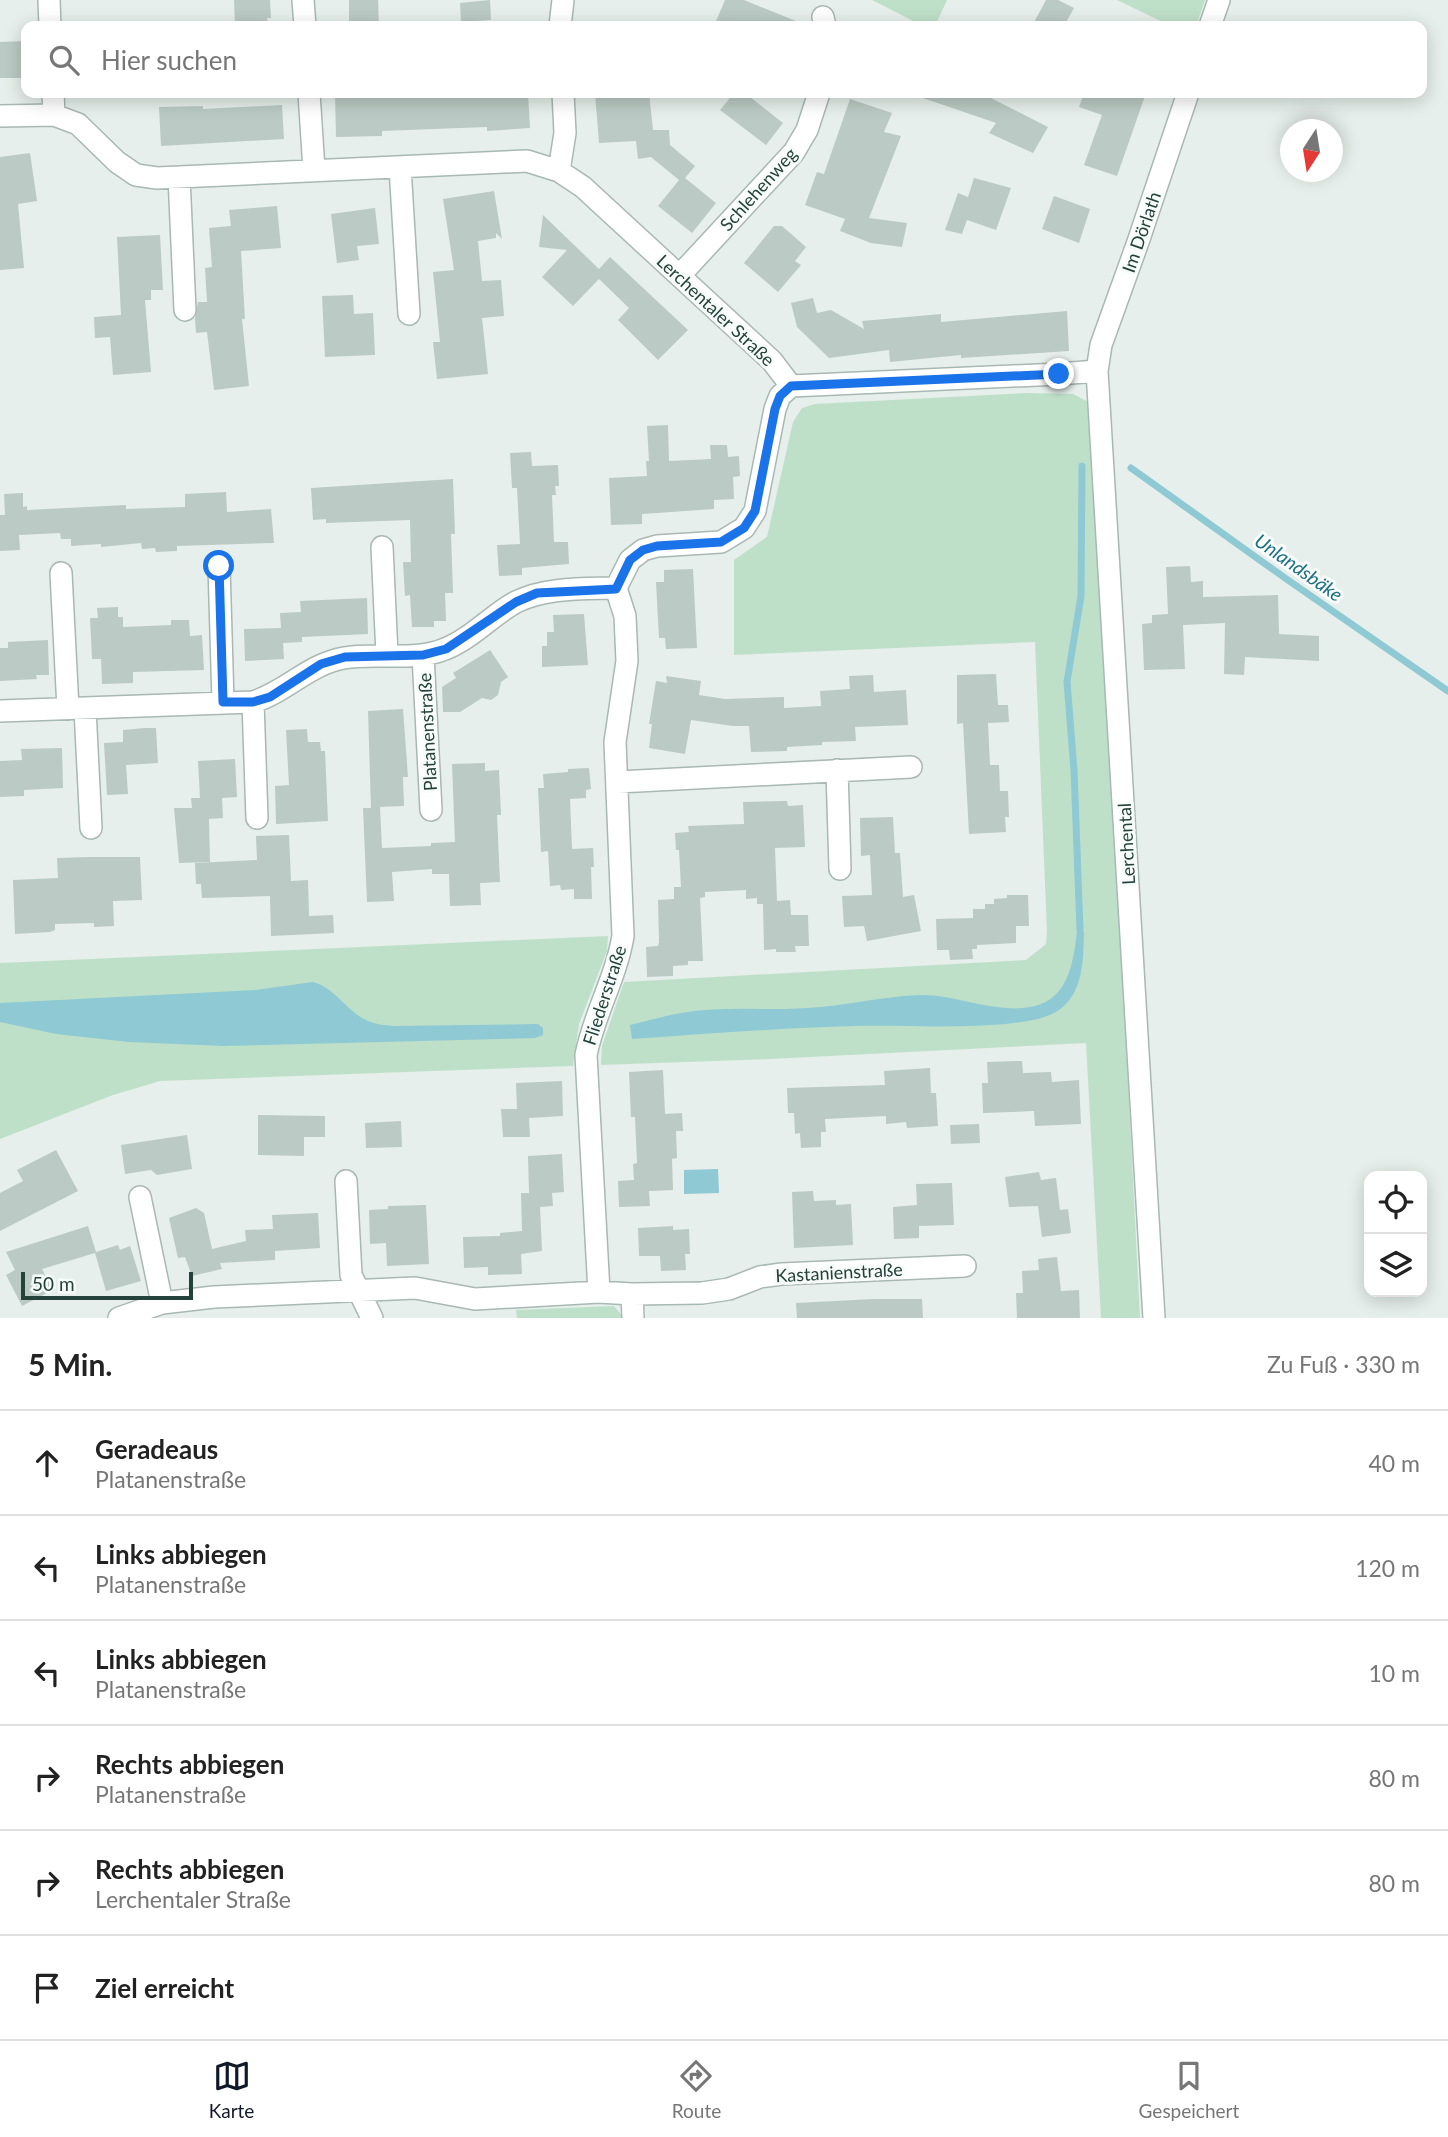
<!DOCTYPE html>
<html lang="de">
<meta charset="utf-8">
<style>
:root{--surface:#fff;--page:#f6f6f6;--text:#222;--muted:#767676;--line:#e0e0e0;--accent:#111827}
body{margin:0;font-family:Lato,sans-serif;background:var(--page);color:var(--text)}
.controls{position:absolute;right:21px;bottom:21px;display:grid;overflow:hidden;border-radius:14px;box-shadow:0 4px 18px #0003}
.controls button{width:63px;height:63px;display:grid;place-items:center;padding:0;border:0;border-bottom:2px solid var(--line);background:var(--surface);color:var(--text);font:35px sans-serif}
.compass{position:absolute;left:1280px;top:119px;width:63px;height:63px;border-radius:50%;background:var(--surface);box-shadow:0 4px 18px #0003;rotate:192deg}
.scale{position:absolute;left:21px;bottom:18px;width:172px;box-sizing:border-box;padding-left:7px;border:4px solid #24423a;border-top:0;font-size:19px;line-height:24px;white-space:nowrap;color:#24423a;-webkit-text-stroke:5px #f7fbf9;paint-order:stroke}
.stop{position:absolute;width:21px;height:21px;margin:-16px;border:5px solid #1a73e8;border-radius:50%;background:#fff}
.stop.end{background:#1a73e8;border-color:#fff;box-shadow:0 2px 7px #0008}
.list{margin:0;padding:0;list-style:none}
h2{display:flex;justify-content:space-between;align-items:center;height:91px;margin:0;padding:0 28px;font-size:30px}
h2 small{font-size:23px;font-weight:400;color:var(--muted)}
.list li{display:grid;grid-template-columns:46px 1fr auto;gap:21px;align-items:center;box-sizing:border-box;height:105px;padding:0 28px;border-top:2px solid var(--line)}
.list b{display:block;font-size:26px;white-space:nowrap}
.list p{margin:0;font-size:23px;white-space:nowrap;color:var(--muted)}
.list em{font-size:23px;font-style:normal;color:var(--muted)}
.icon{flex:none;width:38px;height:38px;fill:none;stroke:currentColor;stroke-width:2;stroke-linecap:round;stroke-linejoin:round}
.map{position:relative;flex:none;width:1448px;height:1318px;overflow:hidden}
.search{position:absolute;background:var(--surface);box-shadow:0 4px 18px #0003;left:21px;right:21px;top:21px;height:77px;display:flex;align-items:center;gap:18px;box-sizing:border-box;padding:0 24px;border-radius:14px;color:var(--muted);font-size:26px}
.sheet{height:721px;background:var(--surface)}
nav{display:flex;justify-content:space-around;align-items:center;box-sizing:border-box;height:98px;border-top:2px solid var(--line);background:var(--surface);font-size:19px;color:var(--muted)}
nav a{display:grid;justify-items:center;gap:4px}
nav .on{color:var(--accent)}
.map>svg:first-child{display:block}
</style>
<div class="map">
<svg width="1448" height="1318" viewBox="0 0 1448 1318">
<rect width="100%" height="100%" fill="#e6efeb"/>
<path fill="#bfe0c8" d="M 872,0 L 947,0 L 935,26 L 923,26 Z
M 1117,0 L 1205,0 L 1196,26 L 1171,26 Z
M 1026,393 L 1073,394 L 1094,405 L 1140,1318 L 1101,1318 L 1086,1043 L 770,1059 L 601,1065 L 602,1046 L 624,982 L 1026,960 L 1046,944 L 1047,932 L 1035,642 L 734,655 L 734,560 L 767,537 L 793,422 L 802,408 L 815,404 Z
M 608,936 L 607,951 L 579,1024 L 573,1066 L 160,1081 L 113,1095 L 0,1139 L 0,963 Z
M 614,1306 L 624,1318 L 517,1318 L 516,1310 Z"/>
<path fill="#8ec9d4" d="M 1080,930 L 1084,932 C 1083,960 1084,992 1059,1010 C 1026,1034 899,1024 854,1026 C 780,1028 706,1034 632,1039 L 630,1025 C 647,1021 664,1016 681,1013 C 727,1005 774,1012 820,1007 C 854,1004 886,996 920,995 C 959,994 1003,1018 1041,1004 C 1070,993 1074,957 1077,931 Z
M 313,982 C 335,988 345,1009 364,1019 C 373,1024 383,1025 393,1026 L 538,1024 L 543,1028 L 543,1035 L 535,1038 L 224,1046 L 129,1042 L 56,1034 L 0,1022 L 0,1003 L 255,990 Z
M 718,1169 L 719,1193 L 684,1194 L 684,1170 Z"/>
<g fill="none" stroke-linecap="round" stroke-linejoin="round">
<path stroke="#8ec9d4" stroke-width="7" d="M 1131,468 L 1285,578 L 1448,691
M 1080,930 L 1074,770 L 1067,682 L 1081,596 L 1082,466"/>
</g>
<path fill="#bbcac4" d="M 234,0 L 270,0 L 271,18 L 267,18 L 268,26 L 235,26 Z
M 349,0 L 378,0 L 379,26 L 349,26 Z
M 490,0 L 491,20 L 461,22 L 460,3 Z
M 725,0 L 744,0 L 808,26 L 714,26 Z
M 1046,0 L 1058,0 L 1074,8 L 1064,26 L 1032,26 Z
M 26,41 L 26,78 L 0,78 L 0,42 Z
M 399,93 L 528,93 L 530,128 L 487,131 L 487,127 L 382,131 L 382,136 L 336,137 L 335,95 Z
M 595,93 L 649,93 L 653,130 L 669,130 L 670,145 L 695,166 L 685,178 L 716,203 L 692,233 L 658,206 L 679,180 L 651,157 L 638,159 L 636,141 L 599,143 Z
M 734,93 L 745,93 L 783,123 L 766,145 L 720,110 Z
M 917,93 L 981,93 L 1048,127 L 1033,153 L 989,133 L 996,123 L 917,96 Z
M 1084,93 L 1146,93 L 1117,176 L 1084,165 L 1102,115 L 1079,107 Z
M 850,99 L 892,113 L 884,132 L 901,136 L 869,218 L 907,223 L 902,247 L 871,243 L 840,231 L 845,219 L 805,205 L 817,172 L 824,174 Z
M 282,105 L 284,139 L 161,146 L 159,107 L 203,106 L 203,109 Z
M 30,153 L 37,201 L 18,204 L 24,268 L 0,270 L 0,157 Z
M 974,178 L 1011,188 L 996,230 L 967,220 L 962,234 L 945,230 L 958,193 L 968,197 Z
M 494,191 L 502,239 L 496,233 L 496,238 L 478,241 L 482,281 L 501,280 L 504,316 L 482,318 L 488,374 L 437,379 L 433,342 L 440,342 L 433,272 L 454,270 L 443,199 Z
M 1054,196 L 1090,209 L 1079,243 L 1042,229 Z
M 277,206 L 281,248 L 241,251 L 245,319 L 242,319 L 249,386 L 214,390 L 207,332 L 196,333 L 195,318 L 198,302 L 207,302 L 205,268 L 212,267 L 209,228 L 231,226 L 229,210 Z
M 375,208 L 379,244 L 357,246 L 359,260 L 337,263 L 331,214 Z
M 543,215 L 599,269 L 610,257 L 688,330 L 658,360 L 618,320 L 629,308 L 599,279 L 573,306 L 542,277 L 567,250 L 539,247 Z
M 774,226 L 782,226 L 806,247 L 795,261 L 801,265 L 778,292 L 744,263 Z
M 160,235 L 163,290 L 151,290 L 151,300 L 145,300 L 151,372 L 113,375 L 110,337 L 95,338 L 94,317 L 121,315 L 117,237 Z
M 353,295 L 354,314 L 373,313 L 375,355 L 325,357 L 322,296 Z
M 813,298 L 817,313 L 831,310 L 864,329 L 862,321 L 941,314 L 941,322 L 1067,311 L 1069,351 L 961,358 L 961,355 L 890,362 L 889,350 L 829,358 L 797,327 L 791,303 Z
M 668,425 L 669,461 L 711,459 L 710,445 L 727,445 L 728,457 L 739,456 L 740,476 L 733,477 L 734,499 L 714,500 L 714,509 L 642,514 L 642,524 L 611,525 L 609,478 L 647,476 L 646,461 L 649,461 L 647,426 Z
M 531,452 L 532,466 L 558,465 L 559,486 L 555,486 L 556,495 L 552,495 L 554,542 L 568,542 L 569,564 L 522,568 L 522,575 L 499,576 L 497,545 L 520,544 L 517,488 L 512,488 L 510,453 Z
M 453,479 L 455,534 L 451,534 L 453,593 L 445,593 L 446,621 L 434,621 L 434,627 L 412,627 L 410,595 L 405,596 L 403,562 L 411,562 L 410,520 L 326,523 L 326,519 L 313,520 L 311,488 Z
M 226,492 L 227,512 L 271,509 L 274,543 L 177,546 L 177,551 L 156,552 L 155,548 L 142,549 L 141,543 L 101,547 L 101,544 L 71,546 L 71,539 L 61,539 L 60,533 L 19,535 L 20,550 L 0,551 L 0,515 L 5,515 L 4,494 L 23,493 L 23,507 L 27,506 L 27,510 L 126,505 L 126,509 L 185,507 L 185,494 Z
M 1190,566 L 1191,582 L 1203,581 L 1203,597 L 1278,595 L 1279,634 L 1319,636 L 1319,661 L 1245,657 L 1244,675 L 1224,674 L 1225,623 L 1183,625 L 1185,669 L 1144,670 L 1142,624 L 1152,623 L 1152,615 L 1168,614 L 1166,567 Z
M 693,569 L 697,648 L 666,649 L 665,638 L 659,638 L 656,582 L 664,582 L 664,570 Z
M 367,598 L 368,634 L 302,637 L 302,642 L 283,643 L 284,659 L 245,661 L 244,629 L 281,628 L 280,613 L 301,612 L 300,601 Z
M 118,607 L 118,617 L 123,617 L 123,627 L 171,625 L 171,620 L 189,620 L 190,636 L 202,635 L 204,670 L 133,672 L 133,683 L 102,684 L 101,659 L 92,659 L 90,618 L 98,618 L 97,608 Z
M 584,614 L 588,665 L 542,667 L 542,646 L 547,646 L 547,632 L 554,632 L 553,615 Z
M 48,640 L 49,675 L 36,675 L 37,679 L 0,681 L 0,648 L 8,648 L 8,642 Z
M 490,650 L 508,677 L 501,682 L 498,695 L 491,700 L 482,698 L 460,712 L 443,712 L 442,687 L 456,678 L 453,673 Z
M 996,674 L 998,705 L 1008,705 L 1009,722 L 988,723 L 990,765 L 999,765 L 1000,791 L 1008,791 L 1009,817 L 1005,817 L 1006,832 L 969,834 L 963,723 L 957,724 L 957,675 Z
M 873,675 L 874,692 L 906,690 L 908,725 L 855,727 L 856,741 L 822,742 L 822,745 L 787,747 L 787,751 L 751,752 L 749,726 L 733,726 L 691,720 L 685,754 L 649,748 L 652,724 L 649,724 L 656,681 L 667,683 L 666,676 L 701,681 L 699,695 L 725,699 L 784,697 L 784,708 L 821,706 L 820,691 L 850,689 L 849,676 Z
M 403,709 L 408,777 L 403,777 L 404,806 L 380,807 L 382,848 L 431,846 L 431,843 L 455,842 L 452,764 L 485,763 L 485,771 L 499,770 L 501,815 L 497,815 L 500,882 L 480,883 L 481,905 L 450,906 L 449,874 L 432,874 L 432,869 L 392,872 L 394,901 L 367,902 L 363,808 L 371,808 L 368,711 Z
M 145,728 L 156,728 L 158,763 L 126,765 L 128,794 L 107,795 L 104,743 L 123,742 L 123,730 Z
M 307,729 L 308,742 L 320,742 L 321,751 L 325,751 L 328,821 L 276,824 L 275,786 L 289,785 L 286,730 Z
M 62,748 L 63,788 L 24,790 L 24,796 L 0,797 L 0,761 L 22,760 L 21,749 Z
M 235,759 L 237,797 L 222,798 L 223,818 L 209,819 L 210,862 L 179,863 L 174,808 L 192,808 L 191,798 L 200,798 L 198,761 Z
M 589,768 L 591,789 L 586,790 L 586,798 L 570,799 L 572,849 L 593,848 L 594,867 L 591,867 L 592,899 L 574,899 L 574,889 L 561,890 L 560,885 L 550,886 L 548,851 L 541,852 L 538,788 L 544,788 L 543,774 L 568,772 L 568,769 Z
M 787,801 L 788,806 L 803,805 L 805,847 L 775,848 L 777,901 L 790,900 L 791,915 L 808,915 L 809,946 L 795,946 L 796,952 L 776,952 L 776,949 L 764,950 L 763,904 L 757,904 L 757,898 L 746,899 L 746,890 L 705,892 L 705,897 L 700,898 L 703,961 L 688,961 L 688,965 L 673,966 L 673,976 L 647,977 L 646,947 L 658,946 L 659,942 L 658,900 L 674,899 L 674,887 L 681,887 L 679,850 L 676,850 L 675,833 L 689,832 L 688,826 L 744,824 L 743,802 Z
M 893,817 L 895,853 L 900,853 L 903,897 L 914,895 L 921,931 L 867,941 L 864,926 L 844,927 L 842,896 L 872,895 L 870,855 L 861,856 L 860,818 Z
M 289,835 L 291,881 L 308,880 L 309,916 L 333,915 L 334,933 L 271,936 L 270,896 L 202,898 L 201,884 L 196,884 L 195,863 L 257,860 L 256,836 Z
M 90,857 L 140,857 L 142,900 L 113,901 L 114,926 L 94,927 L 94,923 L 55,924 L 55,930 L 50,932 L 15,934 L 13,880 L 58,878 L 57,858 Z
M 1007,895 L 1028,895 L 1029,926 L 1016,926 L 1016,943 L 977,945 L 977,949 L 972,949 L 973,959 L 950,960 L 949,950 L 937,950 L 936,919 L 973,918 L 973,909 L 985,909 L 985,904 L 994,904 L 994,899 L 1007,898 Z
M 1022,1061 L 1023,1073 L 1051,1072 L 1052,1082 L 1079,1080 L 1081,1124 L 1035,1126 L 1034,1111 L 983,1113 L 982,1083 L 988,1083 L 987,1062 Z
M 930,1068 L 931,1093 L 936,1093 L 938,1126 L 907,1128 L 906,1122 L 886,1124 L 886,1116 L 825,1119 L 826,1132 L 821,1132 L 821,1147 L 801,1148 L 800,1133 L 795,1134 L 794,1113 L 788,1113 L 787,1088 L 885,1085 L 884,1071 Z
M 663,1070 L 665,1114 L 682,1113 L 683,1131 L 676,1131 L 677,1158 L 672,1159 L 673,1190 L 649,1191 L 650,1206 L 619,1207 L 618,1181 L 634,1180 L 633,1164 L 637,1163 L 635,1117 L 631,1117 L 629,1072 Z
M 562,1081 L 563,1116 L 529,1118 L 530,1137 L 503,1137 L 501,1109 L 517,1109 L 516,1083 Z
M 258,1115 L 325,1116 L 325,1137 L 304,1137 L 304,1156 L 258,1155 Z
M 401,1121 L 402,1147 L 366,1148 L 365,1123 Z
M 979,1124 L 980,1143 L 951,1144 L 950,1125 Z
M 187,1135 L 192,1169 L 157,1175 L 151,1170 L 125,1174 L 121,1145 Z
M 56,1150 L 78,1191 L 0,1231 L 0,1193 L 23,1181 L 17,1170 Z
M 562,1154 L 564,1192 L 552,1193 L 553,1206 L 540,1207 L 542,1251 L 521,1254 L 522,1274 L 488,1275 L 488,1267 L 464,1268 L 463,1237 L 500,1236 L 500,1233 L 522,1231 L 521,1193 L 529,1193 L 528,1156 Z
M 1039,1172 L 1041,1180 L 1056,1178 L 1060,1210 L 1068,1209 L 1071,1233 L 1042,1237 L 1038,1206 L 1009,1207 L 1005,1177 Z
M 952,1183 L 954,1225 L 919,1226 L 919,1238 L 894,1239 L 893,1207 L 917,1205 L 916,1184 Z
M 813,1191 L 814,1201 L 836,1200 L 836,1205 L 851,1204 L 853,1245 L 794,1248 L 792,1192 Z
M 426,1205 L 429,1264 L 387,1266 L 386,1243 L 370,1244 L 369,1210 L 388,1209 L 388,1206 Z
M 196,1208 L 204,1213 L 212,1249 L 246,1241 L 245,1230 L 273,1229 L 272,1215 L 318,1213 L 320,1248 L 275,1251 L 275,1260 L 220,1263 L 222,1269 L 192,1276 L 185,1257 L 178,1258 L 169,1218 Z
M 88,1226 L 96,1252 L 118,1245 L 120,1250 L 130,1246 L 141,1281 L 106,1291 L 95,1253 L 42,1269 L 53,1290 L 22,1306 L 6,1275 L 15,1270 L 6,1252 Z
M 673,1226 L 673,1230 L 689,1229 L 690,1254 L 685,1254 L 686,1270 L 661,1271 L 660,1256 L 639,1256 L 638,1228 Z
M 1057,1257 L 1061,1291 L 1079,1290 L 1080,1318 L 1017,1318 L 1016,1293 L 1023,1293 L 1022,1271 L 1039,1270 L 1038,1259 Z
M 874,1299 L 922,1299 L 923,1318 L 797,1318 L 796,1303 Z"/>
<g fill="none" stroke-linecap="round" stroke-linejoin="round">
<g stroke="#a8b8b2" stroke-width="24">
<path id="minor" d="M 49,0 L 50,26
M 303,0 L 305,26
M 823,17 L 825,26
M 560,26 L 563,0
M 1210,26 L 1219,0
M 53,93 L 54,115
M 309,93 L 314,170
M 0,116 L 54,115 L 78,124 L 117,162 L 136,175 L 157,178 L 527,161 L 559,171 L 583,187 L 772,361 L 791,386
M 400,167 L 409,314
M 559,171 L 565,133 L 563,93
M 179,177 L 185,310
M 680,275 L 794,152 L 807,130 L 819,93
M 791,386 L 1059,374 L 1097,371
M 382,547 L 387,655
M 219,566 L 223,702
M 61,573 L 68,709
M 616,588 L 630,560 L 643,550 L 657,546 L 721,542 L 744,528 L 755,511 L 775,409 L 780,396 L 791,386
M 423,655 L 431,810
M 253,702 L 257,818
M 85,709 L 91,828
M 0,711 L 253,702 C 286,692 309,664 344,658 C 376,652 414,662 445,649 C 471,639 492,615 516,602 C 546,587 584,589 616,588
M 837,770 L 840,869
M 618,782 L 911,767
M 346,1181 L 351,1275 L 372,1318
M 140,1197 L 162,1303
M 599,1292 L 586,1055 C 594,1014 616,978 623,936 L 615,742 L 627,661 L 625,616 L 616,588
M 632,1294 L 633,1318
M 119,1318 L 162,1303 L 214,1297 L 415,1288 L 475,1299 L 599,1292 L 632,1294 L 702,1293 L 729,1289 L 760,1277 L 782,1274 L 965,1266
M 1154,1318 L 1097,371 L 1101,345 L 1138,242 L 1188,93"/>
</g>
<use href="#minor" stroke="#fff" stroke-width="21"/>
</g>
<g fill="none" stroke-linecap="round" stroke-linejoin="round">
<path stroke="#1a73e8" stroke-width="9" d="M 219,566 L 223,702 L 253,702 L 270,697 L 321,664 L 345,657 L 423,655 L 446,649 L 516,602 L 537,593 L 616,589 L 630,560 L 643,550 L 657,546 L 721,542 L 744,528 L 755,511 L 775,409 L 780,396 L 791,386 L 1059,374"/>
</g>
<g text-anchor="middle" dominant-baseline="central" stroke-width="6" stroke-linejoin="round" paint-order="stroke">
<g font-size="18" fill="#24423a" stroke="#f7fbf9">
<text transform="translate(758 189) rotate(-48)">Schlehenweg</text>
<text transform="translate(1141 232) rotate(-71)">Im Dörlath</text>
<text transform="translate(716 310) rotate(43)">Lerchentaler Straße</text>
<text transform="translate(427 732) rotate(-93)">Platanenstraße</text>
<text transform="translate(1126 844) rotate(-93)">Lerchental</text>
<text transform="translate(604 995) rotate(-72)">Fliederstraße</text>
<text transform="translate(839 1272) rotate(-3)">Kastanienstraße</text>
</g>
<g font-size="19" font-style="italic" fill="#1c6f80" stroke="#f7fbf9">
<text transform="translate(1299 567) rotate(35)">Unlandsbäke</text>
</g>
</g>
</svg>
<div class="controls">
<button><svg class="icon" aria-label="locate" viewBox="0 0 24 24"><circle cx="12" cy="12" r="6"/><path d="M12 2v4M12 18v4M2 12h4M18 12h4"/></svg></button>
<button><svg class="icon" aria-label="layers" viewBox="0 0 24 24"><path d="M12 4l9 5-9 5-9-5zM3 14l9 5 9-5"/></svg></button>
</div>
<svg class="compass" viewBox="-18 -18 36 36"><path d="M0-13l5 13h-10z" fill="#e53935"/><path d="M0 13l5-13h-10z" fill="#767676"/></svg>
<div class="scale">50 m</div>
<div class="stop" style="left:219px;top:566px"></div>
<div class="stop end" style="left:1059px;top:374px"></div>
<div class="search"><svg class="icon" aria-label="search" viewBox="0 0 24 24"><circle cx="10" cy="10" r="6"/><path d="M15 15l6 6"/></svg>Hier suchen</div>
</div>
<section class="sheet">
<h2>5 Min.<small>Zu Fuß · 330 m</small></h2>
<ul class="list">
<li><svg class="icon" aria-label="ahead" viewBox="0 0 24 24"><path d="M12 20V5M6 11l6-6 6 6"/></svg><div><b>Geradeaus</b><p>Platanenstraße</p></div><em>40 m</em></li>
<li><svg class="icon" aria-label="left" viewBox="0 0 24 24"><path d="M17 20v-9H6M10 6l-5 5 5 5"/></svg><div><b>Links abbiegen</b><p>Platanenstraße</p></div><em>120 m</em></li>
<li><svg class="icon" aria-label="left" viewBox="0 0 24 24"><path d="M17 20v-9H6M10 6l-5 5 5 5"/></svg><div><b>Links abbiegen</b><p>Platanenstraße</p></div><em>10 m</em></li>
<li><svg class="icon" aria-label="right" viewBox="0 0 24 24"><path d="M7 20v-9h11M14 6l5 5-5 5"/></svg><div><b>Rechts abbiegen</b><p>Platanenstraße</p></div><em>80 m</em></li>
<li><svg class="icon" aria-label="right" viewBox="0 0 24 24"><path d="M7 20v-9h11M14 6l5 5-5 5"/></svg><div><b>Rechts abbiegen</b><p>Lerchentaler Straße</p></div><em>80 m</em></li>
<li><svg class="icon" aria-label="arrive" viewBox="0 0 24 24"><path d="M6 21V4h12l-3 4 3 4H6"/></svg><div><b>Ziel erreicht</b></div></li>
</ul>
</section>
<nav>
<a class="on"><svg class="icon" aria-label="map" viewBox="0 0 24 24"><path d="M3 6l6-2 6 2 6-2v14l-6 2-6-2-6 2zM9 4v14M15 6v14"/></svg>Karte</a>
<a><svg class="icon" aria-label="directions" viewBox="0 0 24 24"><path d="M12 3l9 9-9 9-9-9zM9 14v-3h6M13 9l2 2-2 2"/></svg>Route</a>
<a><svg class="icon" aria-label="saved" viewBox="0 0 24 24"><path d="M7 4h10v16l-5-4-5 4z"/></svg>Gespeichert</a>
</nav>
